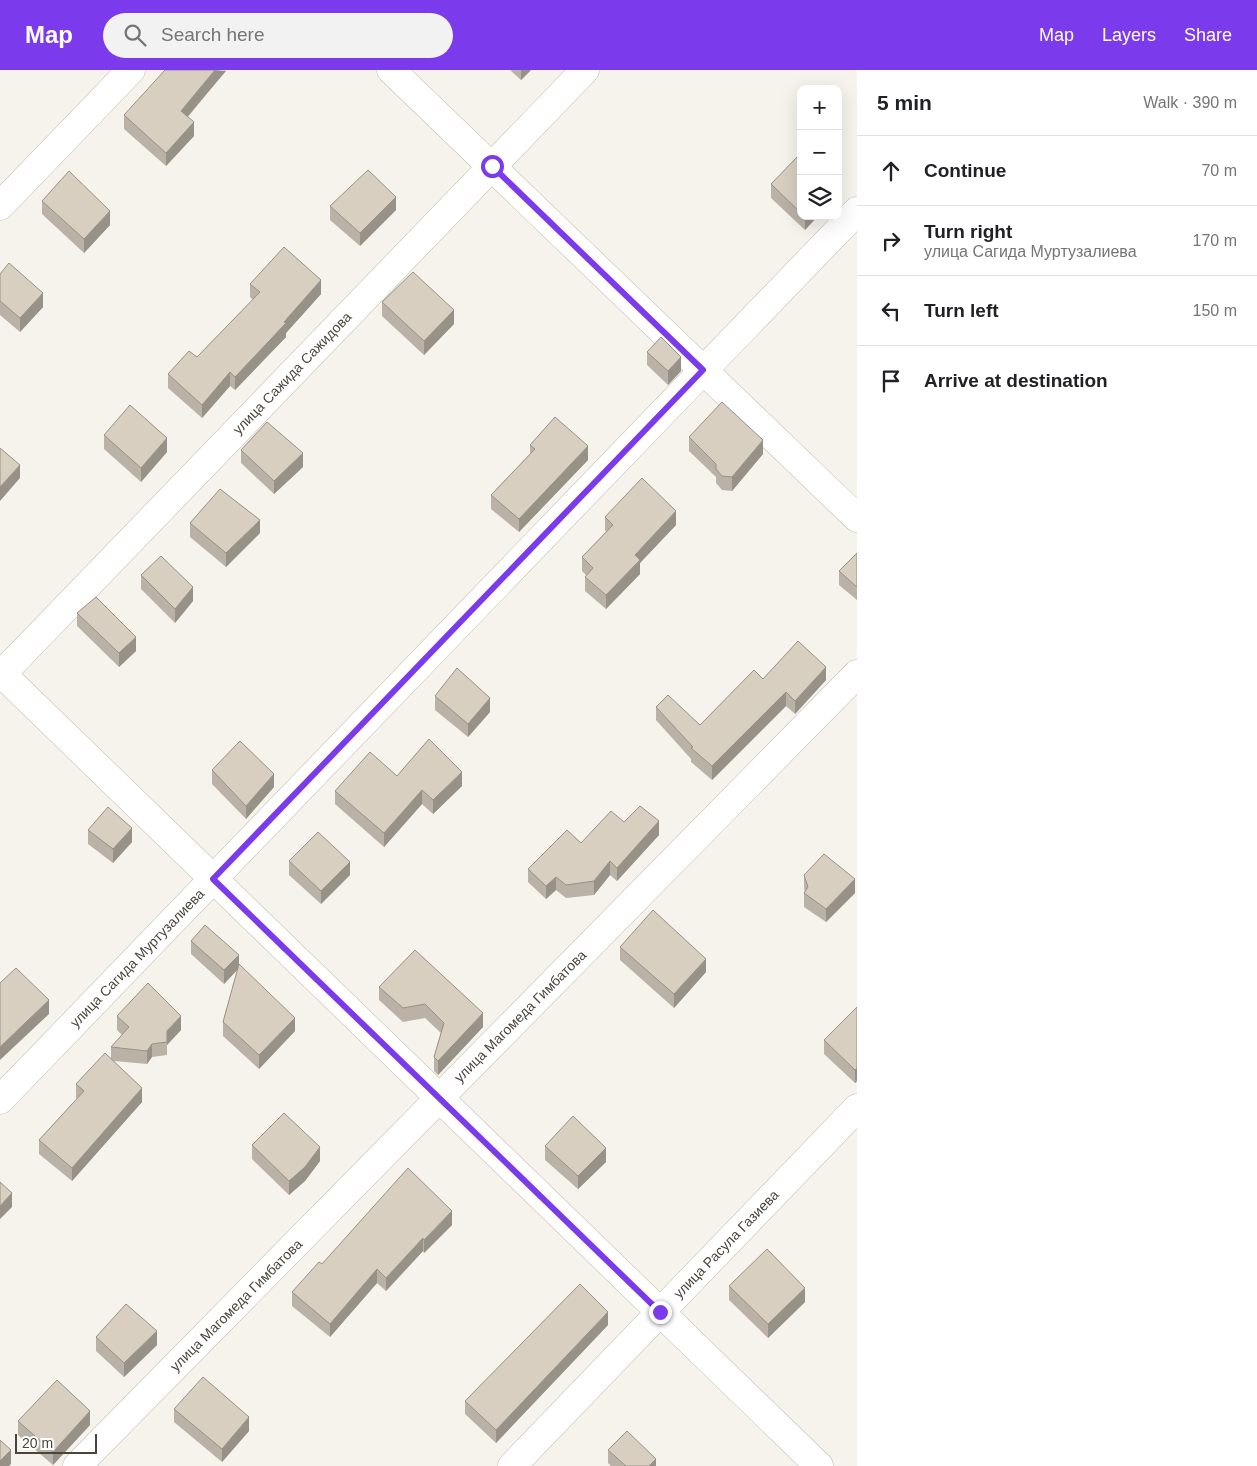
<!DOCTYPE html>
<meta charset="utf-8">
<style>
:root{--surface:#fff;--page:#f2f2f2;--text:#202124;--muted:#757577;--line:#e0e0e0;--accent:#7c3aed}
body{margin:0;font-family:Helvetica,sans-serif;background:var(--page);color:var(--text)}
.controls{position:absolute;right:15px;top:15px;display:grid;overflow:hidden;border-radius:10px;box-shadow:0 5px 20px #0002}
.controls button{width:45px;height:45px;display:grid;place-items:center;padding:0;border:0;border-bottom:1px solid var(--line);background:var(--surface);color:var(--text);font:25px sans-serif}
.scale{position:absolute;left:15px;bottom:12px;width:82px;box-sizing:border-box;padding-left:5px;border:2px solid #4b4439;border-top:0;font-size:14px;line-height:18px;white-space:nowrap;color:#4b4439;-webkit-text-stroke:4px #fff;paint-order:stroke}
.stop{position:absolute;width:15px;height:15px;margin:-11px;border:4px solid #7c3aed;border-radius:50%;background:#fff}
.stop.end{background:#7c3aed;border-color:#fff;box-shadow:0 1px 5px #0008}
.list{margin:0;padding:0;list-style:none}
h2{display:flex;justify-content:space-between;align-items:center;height:65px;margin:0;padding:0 20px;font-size:21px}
h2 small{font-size:16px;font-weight:400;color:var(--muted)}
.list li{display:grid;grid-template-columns:32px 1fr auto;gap:15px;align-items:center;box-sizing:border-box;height:70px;padding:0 20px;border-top:1px solid var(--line)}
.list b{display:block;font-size:19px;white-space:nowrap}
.list p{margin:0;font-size:16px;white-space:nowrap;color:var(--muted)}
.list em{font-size:16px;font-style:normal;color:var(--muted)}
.icon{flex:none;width:28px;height:28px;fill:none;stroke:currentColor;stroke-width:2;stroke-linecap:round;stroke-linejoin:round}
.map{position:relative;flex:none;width:857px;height:1396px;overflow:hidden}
header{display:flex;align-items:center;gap:30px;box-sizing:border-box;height:70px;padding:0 25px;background:var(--accent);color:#fff}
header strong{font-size:24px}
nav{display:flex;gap:28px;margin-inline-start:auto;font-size:18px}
.search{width:350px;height:45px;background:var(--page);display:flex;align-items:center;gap:12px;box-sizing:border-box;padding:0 18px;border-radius:28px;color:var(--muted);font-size:19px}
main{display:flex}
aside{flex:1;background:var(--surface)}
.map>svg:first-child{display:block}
</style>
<header>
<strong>Map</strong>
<div class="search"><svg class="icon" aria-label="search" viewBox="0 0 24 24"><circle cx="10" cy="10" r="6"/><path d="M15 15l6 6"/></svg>Search here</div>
<nav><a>Map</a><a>Layers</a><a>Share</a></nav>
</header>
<main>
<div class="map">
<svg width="857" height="1396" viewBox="0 0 857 1396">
<rect width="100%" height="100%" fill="#f6f3ec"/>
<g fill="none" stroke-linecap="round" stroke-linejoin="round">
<g stroke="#c2bbae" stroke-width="29">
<path id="minor" d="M 391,0 L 857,448
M 0,136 L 131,0
M 0,602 L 819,1396
M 0,606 L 585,0
M 0,1030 L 857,141
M 77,1396 L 857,604
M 512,1396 L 857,1038"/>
</g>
<use href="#minor" stroke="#fff" stroke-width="28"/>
</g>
<path fill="#bab2a6" d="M 226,0 L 188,47 L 194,66 L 166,96 L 124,59 L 124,45 Z
M 510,0 L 531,0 L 521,10 Z
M 801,86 L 801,146 L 818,146 L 805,160 L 771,128 L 771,114 Z
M 42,131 L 110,155 L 84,183 L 42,144 Z
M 330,136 L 396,140 L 360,176 L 330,150 Z
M 0,204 L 43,237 L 20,262 L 0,245 Z
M 250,214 L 321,224 L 286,263 L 286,267 L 235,320 L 230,316 L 202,348 L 168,318 L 168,304 L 197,287 L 253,230 L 250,227 Z
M 382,232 L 454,254 L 424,285 L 382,246 Z
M 647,282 L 681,301 L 668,315 L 647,295 Z
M 104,365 L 167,382 L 141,412 L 104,379 Z
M 689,367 L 763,384 L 732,421 L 722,420 L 716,413 L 716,407 L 689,381 Z
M 530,375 L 588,390 L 519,462 L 491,439 L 491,425 L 530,384 Z
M 241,380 L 303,397 L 274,424 L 241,393 Z
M 605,447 L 676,455 L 640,493 L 640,504 L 606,539 L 585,521 L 585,507 L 587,506 L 582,501 L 582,487 L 606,462 L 605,460 Z
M 190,453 L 260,463 L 226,497 L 190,467 Z
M 857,483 L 857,530 L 839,515 L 839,501 Z
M 141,505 L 193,531 L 175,553 L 141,519 Z
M 77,543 L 136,581 L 119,597 L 77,556 Z
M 763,609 L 826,610 L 795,644 L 786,636 L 712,710 L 691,692 L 691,689 L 656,650 L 656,637 L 700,655 Z
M 435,626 L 490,642 L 468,667 L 435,640 Z
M 212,700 L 274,717 L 246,749 L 212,714 Z
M 397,706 L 462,716 L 433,744 L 422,734 L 384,777 L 335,734 L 335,721 Z
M 624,752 L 659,765 L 617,811 L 610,805 L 594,825 L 566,828 L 556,820 L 546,829 L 528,812 L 528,799 Z
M 88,760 L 132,772 L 113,793 L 88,774 Z
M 289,791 L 350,805 L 321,834 L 289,805 Z
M 804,805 L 855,823 L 826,852 L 804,837 L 804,823 L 805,822 L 804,818 Z
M 191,871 L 239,896 L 295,961 L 259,999 L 223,966 L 223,952 L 238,899 L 224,914 L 191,884 Z
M 620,877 L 706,902 L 674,938 L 620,890 Z
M 379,917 L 483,957 L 438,1005 L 434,1001 L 434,987 L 441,963 L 425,948 L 403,952 L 379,930 Z
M 857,937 L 857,1011 L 855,1013 L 824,984 L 824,970 Z
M 117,946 L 181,960 L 167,975 L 167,985 L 152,987 L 147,994 L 114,991 L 142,1032 L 72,1111 L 39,1084 L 39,1070 L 77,1029 L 76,1028 L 76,1014 L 111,988 L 111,977 L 122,965 L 117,960 Z
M 252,1075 L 320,1091 L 305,1111 L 289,1125 L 252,1089 Z
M 545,1076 L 606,1092 L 578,1119 L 545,1090 Z
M 452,1155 L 424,1183 L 423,1181 L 386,1221 L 377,1213 L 330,1267 L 292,1236 L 292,1222 L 322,1194 Z
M 729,1216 L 805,1232 L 768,1268 L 729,1230 Z
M 608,1255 L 496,1373 L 465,1344 L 465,1331 Z
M 96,1267 L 157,1275 L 124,1307 L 96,1281 Z
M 174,1339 L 249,1361 L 222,1392 L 174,1352 Z
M 18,1351 L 90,1355 L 53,1395 L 18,1365 Z
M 608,1380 L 656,1396 L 611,1396 L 608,1393 Z"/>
<path fill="#979187" d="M 215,0 L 226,1 L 181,54 L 181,41 Z
M 521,0 L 531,0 L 521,10 Z
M 194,52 L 194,66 L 166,96 L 166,83 Z
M 396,127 L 396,140 L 360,176 L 360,163 Z
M 110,141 L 110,155 L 84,183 L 84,169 Z
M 805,146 L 818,146 L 805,160 Z
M 321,210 L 321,224 L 286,263 L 286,267 L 235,320 L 235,307 Z
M 43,223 L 43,237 L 20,262 L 20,248 Z
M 454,240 L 454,254 L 424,285 L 424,271 Z
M 681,287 L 681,301 L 668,315 L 668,301 Z
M 230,302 L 230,316 L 202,348 L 202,335 Z
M 167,368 L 167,382 L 141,412 L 141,398 Z
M 763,370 L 763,384 L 732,421 L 732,407 Z
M 588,376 L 588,390 L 519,462 L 519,449 Z
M 303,383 L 303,397 L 274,424 L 274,411 Z
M 20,395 L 20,408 L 0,431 L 0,417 Z
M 676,441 L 676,455 L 640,493 L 640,504 L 606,539 L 606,525 L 635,485 Z
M 260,450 L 260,463 L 226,497 L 226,483 Z
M 193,517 L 193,531 L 175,553 L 175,539 Z
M 136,567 L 136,581 L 119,597 L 119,583 Z
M 826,597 L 826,610 L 795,644 L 795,631 Z
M 786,622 L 786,636 L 712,710 L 712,696 Z
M 490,628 L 490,642 L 468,667 L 468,654 Z
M 462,702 L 462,716 L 433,744 L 433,730 Z
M 274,704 L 274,717 L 246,749 L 246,736 Z
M 422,720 L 422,734 L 384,777 L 384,763 Z
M 659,751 L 659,765 L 617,811 L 617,798 Z
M 132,758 L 132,772 L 113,793 L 113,779 Z
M 610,791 L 610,805 L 594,825 L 594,811 Z
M 350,792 L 350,805 L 321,834 L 321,821 Z
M 556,807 L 556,820 L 546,829 L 546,816 Z
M 855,809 L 855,823 L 826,852 L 826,839 Z
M 239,885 L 239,898 L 224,914 L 224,900 Z
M 706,889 L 706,902 L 674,938 L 674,924 Z
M 49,930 L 49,944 L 0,990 L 0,977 Z
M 483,943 L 483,957 L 438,1005 L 438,991 Z
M 181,946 L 181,960 L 167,975 L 167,961 Z
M 295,948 L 295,961 L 259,999 L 259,985 Z
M 152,974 L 152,987 L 147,994 L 147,981 Z
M 857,998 L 857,1011 L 855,1013 L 855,1000 Z
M 142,1018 L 142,1032 L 72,1111 L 72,1098 Z
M 320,1077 L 320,1091 L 305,1111 L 289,1125 L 289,1111 Z
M 606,1078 L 606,1092 L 578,1119 L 578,1106 Z
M 12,1123 L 12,1137 L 0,1149 L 0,1136 Z
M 452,1141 L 452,1155 L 424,1183 L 424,1170 Z
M 423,1168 L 423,1181 L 386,1221 L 386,1208 Z
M 377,1199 L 377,1213 L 330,1267 L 330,1254 Z
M 805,1218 L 805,1232 L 768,1268 L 768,1254 Z
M 608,1242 L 608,1255 L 496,1373 L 496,1360 Z
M 157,1261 L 157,1275 L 124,1307 L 124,1293 Z
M 90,1341 L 90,1355 L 53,1395 L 53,1382 Z
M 249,1347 L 249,1361 L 222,1392 L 222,1379 Z
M 11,1380 L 11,1394 L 9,1396 L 0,1396 L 0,1391 Z
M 656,1389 L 656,1396 L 649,1396 Z"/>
<path fill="#d8cfc1" stroke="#979187" d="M 165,0 L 215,0 L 181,41 L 194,52 L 166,83 L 124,45 Z
M 799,85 L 801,86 L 801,143 L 771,114 Z
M 368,100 L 396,127 L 360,163 L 330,136 Z
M 69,101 L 110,141 L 84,169 L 42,131 Z
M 284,177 L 321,210 L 284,252 L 286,253 L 235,307 L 230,302 L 202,335 L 168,304 L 189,281 L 197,287 L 260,222 L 250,214 Z
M 9,193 L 43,223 L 20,248 L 0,231 L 0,204 Z
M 413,202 L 454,240 L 424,271 L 382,232 Z
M 661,267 L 681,287 L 668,301 L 647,282 Z
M 722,332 L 763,370 L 732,407 L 722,406 L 716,399 L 716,394 L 689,367 Z
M 130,335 L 167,368 L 141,398 L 104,365 Z
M 555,347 L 588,376 L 519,449 L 491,425 L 535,379 L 530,375 Z
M 267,352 L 303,383 L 274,411 L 241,380 Z
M 0,378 L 20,395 L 0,417 Z
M 642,408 L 676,441 L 635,485 L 640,490 L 606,525 L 585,507 L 593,498 L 582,487 L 613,455 L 605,447 Z
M 220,419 L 260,450 L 226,483 L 190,453 Z
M 857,483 L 857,517 L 839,501 Z
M 161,486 L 193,517 L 175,539 L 141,505 Z
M 96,527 L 136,567 L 119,583 L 77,543 Z
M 798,571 L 826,597 L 795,631 L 786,622 L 712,696 L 691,678 L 693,677 L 656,637 L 668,625 L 700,655 L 754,600 L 763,609 Z
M 457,598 L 490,628 L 468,654 L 435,626 Z
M 429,669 L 462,702 L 433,730 L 422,720 L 384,763 L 335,721 L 370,682 L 397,706 Z
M 240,671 L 274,704 L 246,736 L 212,700 Z
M 640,736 L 659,751 L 617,798 L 610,791 L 594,811 L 566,815 L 556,807 L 546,816 L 528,799 L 567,760 L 581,773 L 611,741 L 624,752 Z
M 108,737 L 132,758 L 113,779 L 88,760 Z
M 318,762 L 350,792 L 321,821 L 289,791 Z
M 824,784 L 855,809 L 826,839 L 804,823 L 808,817 L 804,805 Z
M 653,840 L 706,889 L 674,924 L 620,877 Z
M 205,855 L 239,885 L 224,900 L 191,871 Z
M 415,880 L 483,943 L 438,991 L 434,987 L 444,953 L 425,934 L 403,938 L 379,917 Z
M 239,894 L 295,948 L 259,985 L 223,952 Z
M 16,898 L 49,930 L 0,977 L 0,913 Z
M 148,913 L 181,946 L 167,961 L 167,972 L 152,974 L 147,981 L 111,977 L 129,957 L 117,946 Z
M 857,937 L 857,998 L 855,1000 L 824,970 Z
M 105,983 L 142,1018 L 72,1098 L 39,1070 L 84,1021 L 76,1014 Z
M 284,1043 L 320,1077 L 305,1097 L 289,1111 L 252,1075 Z
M 573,1046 L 606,1078 L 578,1106 L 545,1076 Z
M 408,1098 L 452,1141 L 424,1170 L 423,1168 L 386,1208 L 377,1199 L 330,1254 L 292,1222 L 319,1192 L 322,1194 Z
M 0,1112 L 12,1123 L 0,1136 Z
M 767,1179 L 805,1218 L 768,1254 L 729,1216 Z
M 580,1214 L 608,1242 L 496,1360 L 465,1331 Z
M 126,1234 L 157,1261 L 124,1293 L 96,1267 Z
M 203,1307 L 249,1347 L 222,1379 L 174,1339 Z
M 57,1310 L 90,1341 L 53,1382 L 18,1351 Z
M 627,1361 L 656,1389 L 649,1396 L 626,1396 L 608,1380 Z
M 0,1370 L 11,1380 L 0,1391 Z"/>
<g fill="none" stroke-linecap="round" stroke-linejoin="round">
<path stroke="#7c3aed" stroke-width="6" d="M 492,96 L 703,300 L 213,809 L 660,1242"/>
</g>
<g text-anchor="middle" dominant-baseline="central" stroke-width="4" stroke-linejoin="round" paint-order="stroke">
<g font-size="14" fill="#4b4439" stroke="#fff">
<text transform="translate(292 303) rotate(-46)">улица Сажида Сажидова</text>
<text transform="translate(137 888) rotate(-46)">улица Сагида Муртузалиева</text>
<text transform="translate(520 946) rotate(-45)">улица Магомеда Гимбатова</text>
<text transform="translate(726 1174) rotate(-46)">улица Расула Газиева</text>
<text transform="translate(236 1235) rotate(-45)">улица Магомеда Гимбатова</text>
</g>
</g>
</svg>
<div class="controls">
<button>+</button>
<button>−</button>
<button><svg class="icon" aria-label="layers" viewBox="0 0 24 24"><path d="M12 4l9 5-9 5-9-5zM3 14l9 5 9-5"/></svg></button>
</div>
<div class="scale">20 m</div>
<div class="stop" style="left:492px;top:96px"></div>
<div class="stop end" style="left:660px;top:1242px"></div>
</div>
<aside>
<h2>5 min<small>Walk · 390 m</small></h2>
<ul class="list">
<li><svg class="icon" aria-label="ahead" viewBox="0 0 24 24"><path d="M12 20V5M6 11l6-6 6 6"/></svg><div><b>Continue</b></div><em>70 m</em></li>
<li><svg class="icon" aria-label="right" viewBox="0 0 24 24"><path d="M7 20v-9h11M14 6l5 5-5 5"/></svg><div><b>Turn right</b><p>улица Сагида Муртузалиева</p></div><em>170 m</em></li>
<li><svg class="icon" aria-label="left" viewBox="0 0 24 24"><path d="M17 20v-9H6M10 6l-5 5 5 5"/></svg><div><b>Turn left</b></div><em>150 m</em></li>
<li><svg class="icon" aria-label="arrive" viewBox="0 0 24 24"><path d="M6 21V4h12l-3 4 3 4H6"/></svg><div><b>Arrive at destination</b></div></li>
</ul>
</aside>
</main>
